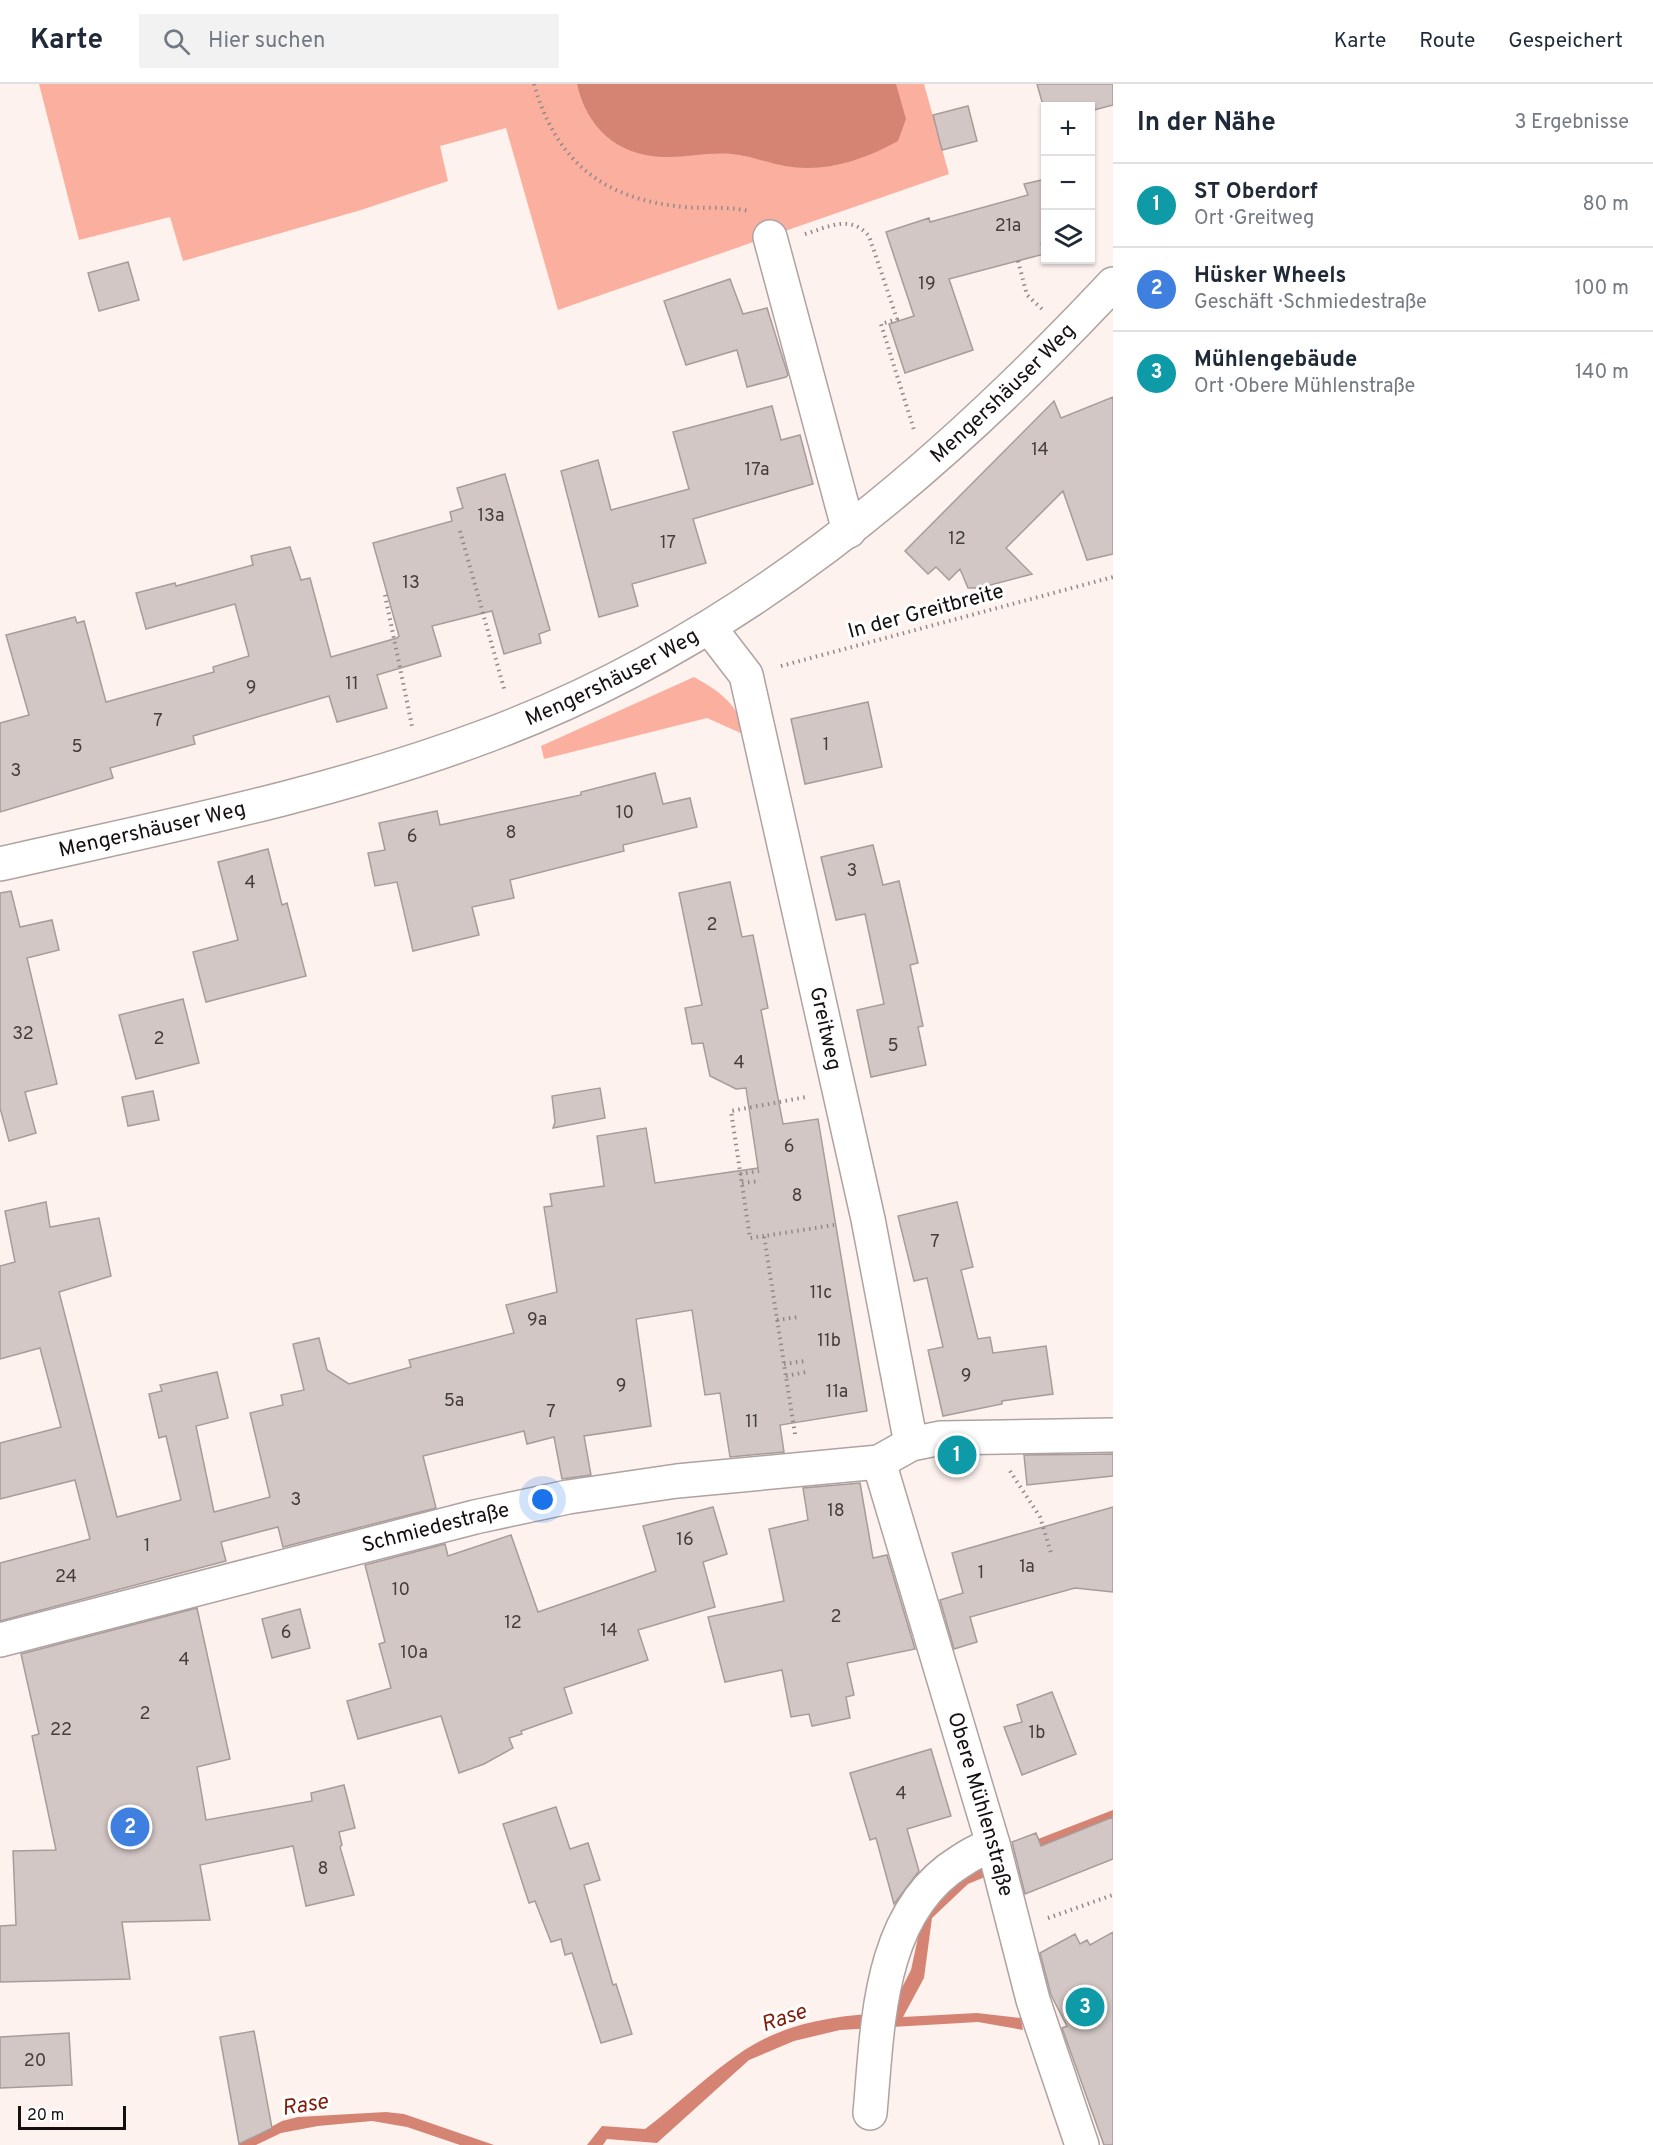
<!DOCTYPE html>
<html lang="de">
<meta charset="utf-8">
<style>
:root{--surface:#fff;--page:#f2f2f3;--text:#1f2937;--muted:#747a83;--line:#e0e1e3;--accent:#ea580c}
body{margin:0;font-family:Overpass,sans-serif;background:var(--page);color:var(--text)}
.controls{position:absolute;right:18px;top:18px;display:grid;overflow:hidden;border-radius:0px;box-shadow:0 2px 4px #0004}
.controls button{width:54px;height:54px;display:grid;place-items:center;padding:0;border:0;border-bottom:2px solid var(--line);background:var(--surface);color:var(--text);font:30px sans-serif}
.scale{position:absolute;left:18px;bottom:15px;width:108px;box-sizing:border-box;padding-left:6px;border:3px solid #14100f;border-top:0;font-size:16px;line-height:21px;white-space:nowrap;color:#14100f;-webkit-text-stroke:4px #fff;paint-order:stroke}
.you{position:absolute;left:543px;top:1416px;width:21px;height:21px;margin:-15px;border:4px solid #fff;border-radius:50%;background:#1a73e8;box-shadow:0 0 0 9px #1a73e833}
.badge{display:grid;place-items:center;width:39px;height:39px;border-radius:50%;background:var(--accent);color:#fff;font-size:20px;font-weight:700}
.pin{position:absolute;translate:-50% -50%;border:3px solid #fff;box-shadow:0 2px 6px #0006}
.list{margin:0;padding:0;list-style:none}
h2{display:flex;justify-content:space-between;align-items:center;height:78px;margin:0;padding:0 24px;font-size:26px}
h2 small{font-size:20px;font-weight:400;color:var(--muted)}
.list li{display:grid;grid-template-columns:39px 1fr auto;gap:18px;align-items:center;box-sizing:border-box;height:84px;padding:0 24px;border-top:2px solid var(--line)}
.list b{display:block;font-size:22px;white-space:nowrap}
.list p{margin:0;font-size:20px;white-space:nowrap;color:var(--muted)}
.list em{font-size:20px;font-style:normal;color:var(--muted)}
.icon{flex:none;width:33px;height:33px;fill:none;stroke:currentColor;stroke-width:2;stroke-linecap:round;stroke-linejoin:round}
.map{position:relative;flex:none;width:1113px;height:2061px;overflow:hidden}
header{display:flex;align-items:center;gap:36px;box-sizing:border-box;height:84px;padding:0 30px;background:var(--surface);border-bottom:2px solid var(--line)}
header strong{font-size:28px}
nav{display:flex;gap:33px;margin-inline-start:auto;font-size:21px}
.search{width:420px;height:54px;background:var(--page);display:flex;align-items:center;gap:15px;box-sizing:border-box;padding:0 21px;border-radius:0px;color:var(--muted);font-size:22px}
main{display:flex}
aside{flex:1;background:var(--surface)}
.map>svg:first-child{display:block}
</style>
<header>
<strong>Karte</strong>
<div class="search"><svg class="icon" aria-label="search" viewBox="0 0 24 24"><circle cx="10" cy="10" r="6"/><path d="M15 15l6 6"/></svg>Hier suchen</div>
<nav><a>Karte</a><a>Route</a><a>Gespeichert</a></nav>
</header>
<main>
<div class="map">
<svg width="1113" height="2061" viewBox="0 0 1113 2061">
<rect width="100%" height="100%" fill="#fef2ef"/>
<path fill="#fbb09f" d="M 39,0 L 924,0 L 949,90 L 558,226 L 506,44 L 440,62 L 448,97 L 361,126 L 183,177 L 170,133 L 79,156 Z
M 694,593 C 719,607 740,621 745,651 L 707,634 L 544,675 L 541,662 Z"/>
<path fill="#d58473" d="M 577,0 L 896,0 L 906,35 L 898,57 C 864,76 825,89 785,82 C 767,79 749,71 731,70 C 708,68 685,74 662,73 C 617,71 587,44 577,0 Z
M 1113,1726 L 1113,1733 L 1041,1762 L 1038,1755 Z
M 988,1779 L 992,1790 L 968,1800 L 932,1834 L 924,1894 L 903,1933 L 977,1929 L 1021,1934 L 1023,1946 L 978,1938 L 840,1946 L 794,1957 L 749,1976 L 657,2059 L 607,2055 L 603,2061 L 587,2061 L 602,2042 L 645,2045 C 677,2021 710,1989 743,1967 C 787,1938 837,1931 889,1929 L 911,1886 L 920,1844 L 928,1827 L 957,1798 Z
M 386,2028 L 404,2030 L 494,2061 L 460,2061 L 407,2043 L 372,2037 L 318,2042 L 281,2049 L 256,2061 L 238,2061 L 282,2037 L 298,2033 Z"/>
<path fill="#d3c7c5" stroke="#a79c9a" stroke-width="1.5" d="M 1037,0 L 1113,0 L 1113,21 L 1090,27 L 1090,22 L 1046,22 L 1046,32 Z
M 968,22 L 977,57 L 942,66 L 933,31 Z
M 1046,95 L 1046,158 L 1041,159 L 1044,170 L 949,195 L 973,266 L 905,289 L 889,240 L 914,232 L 886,148 L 929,134 L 930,138 L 1028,111 L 1024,100 Z
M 128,178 L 139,216 L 99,227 L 88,189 Z
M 730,195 L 743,230 L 767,224 L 788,291 L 786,293 L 747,303 L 737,266 L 686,281 L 664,217 Z
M 1113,313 L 1113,470 L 1087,476 L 1063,407 L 1006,464 L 1032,490 L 979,504 L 968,504 L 960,485 L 949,496 L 936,483 L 928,490 L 905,467 L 1054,317 L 1061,334 Z
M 772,322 L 781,356 L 800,351 L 813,400 L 693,435 L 706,479 L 632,500 L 638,522 L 599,533 L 561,387 L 598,376 L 611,426 L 689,405 L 673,348 Z
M 505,390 L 550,546 L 539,550 L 541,559 L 504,570 L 492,527 L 432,542 L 441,572 L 377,591 L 387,624 L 337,638 L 329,612 L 193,652 L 195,660 L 110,684 L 113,694 L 0,728 L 0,639 L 29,631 L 6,551 L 75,533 L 77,539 L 84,537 L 106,618 L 214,588 L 213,583 L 249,572 L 235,520 L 146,545 L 136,509 L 175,499 L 176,502 L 253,481 L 251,472 L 290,463 L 301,496 L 310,494 L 331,573 L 397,554 L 399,552 L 373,459 L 452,437 L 450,428 L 463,424 L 457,404 Z
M 868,618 L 882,683 L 805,700 L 791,635 Z
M 655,689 L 663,720 L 690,714 L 697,743 L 623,761 L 624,767 L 510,796 L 514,814 L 472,823 L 479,851 L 413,867 L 397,798 L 375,802 L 368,769 L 385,766 L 379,739 L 437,727 L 440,741 L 581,711 L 581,708 Z
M 873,761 L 883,801 L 899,797 L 918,879 L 910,881 L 923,942 L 918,943 L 926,981 L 871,993 L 857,926 L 884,920 L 865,830 L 836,836 L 821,773 Z
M 268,765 L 282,821 L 287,819 L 306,892 L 206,918 L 193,868 L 238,856 L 218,778 Z
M 730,798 L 742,853 L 753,851 L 768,924 L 761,926 L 783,1040 L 818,1035 L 867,1327 L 780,1341 L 784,1368 L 730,1373 L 720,1309 L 705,1311 L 692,1226 L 636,1235 L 651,1342 L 584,1352 L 591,1391 L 562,1395 L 554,1353 L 527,1360 L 524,1347 L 423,1372 L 436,1424 L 283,1463 L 278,1443 L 221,1458 L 226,1477 L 0,1537 L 0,1479 L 90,1455 L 75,1396 L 0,1415 L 0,1359 L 61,1343 L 40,1264 L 0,1275 L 0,1182 L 15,1178 L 5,1127 L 46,1118 L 50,1143 L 99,1134 L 111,1192 L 59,1208 L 117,1433 L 181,1416 L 166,1352 L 159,1354 L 149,1310 L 162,1307 L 160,1301 L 217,1288 L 228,1334 L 196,1342 L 214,1428 L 270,1413 L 250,1329 L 283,1321 L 281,1311 L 304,1306 L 293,1260 L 319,1254 L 327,1286 L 349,1300 L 411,1283 L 409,1276 L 514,1249 L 506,1221 L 557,1208 L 544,1123 L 552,1122 L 550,1110 L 604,1102 L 597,1052 L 646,1044 L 655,1099 L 758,1084 L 746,1004 L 736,1005 L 710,992 L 703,959 L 692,960 L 685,924 L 702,921 L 679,809 Z
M 11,807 L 20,843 L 52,836 L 59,866 L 27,874 L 57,1000 L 25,1008 L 36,1049 L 9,1057 L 0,1024 L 0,809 Z
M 183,915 L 199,979 L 136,995 L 119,931 Z
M 600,1004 L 605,1034 L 553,1044 L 555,1038 L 552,1012 Z
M 153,1007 L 159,1036 L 128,1042 L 122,1013 Z
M 957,1118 L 973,1183 L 961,1186 L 978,1255 L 990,1253 L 993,1269 L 1046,1262 L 1053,1310 L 1002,1317 L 1002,1320 L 943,1332 L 928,1266 L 943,1263 L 927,1194 L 914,1197 L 898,1132 Z
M 1113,1370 L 1113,1392 L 1027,1401 L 1024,1371 Z
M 860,1399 L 873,1474 L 887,1471 L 915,1565 L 847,1579 L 854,1611 L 846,1613 L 850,1634 L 812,1642 L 809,1630 L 791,1633 L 782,1586 L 725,1598 L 708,1533 L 784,1517 L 769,1445 L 808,1436 L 803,1404 Z
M 713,1423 L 727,1470 L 703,1478 L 715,1523 L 638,1546 L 648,1576 L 564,1604 L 572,1629 L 521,1647 L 522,1650 L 509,1654 L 513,1664 L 484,1680 L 459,1689 L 441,1632 L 358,1655 L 347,1617 L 391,1604 L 379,1560 L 385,1558 L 365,1481 L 445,1460 L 448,1472 L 511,1451 L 538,1528 L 656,1487 L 643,1442 Z
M 1113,1423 L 1113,1508 L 1075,1504 L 970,1533 L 977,1558 L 954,1565 L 940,1516 L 963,1509 L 952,1469 Z
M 197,1524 L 230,1675 L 197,1683 L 206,1736 L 312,1717 L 311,1709 L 344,1701 L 355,1744 L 339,1748 L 342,1761 L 340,1763 L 354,1811 L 306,1822 L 293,1762 L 200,1781 L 210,1836 L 122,1838 L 130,1895 L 0,1898 L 0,1842 L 16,1841 L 13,1767 L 56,1766 L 32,1652 L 39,1650 L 21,1570 Z
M 300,1525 L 310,1564 L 272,1574 L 262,1535 Z
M 1052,1608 L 1076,1670 L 1022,1691 L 1004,1643 L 1022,1638 L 1017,1621 Z
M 931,1665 L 951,1732 L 907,1745 L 919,1787 L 894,1820 L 876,1754 L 870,1756 L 850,1689 Z
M 556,1723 L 570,1765 L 588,1759 L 600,1796 L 584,1801 L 613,1901 L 616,1900 L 632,1950 L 601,1959 L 572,1869 L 565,1871 L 561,1855 L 551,1858 L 535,1817 L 529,1819 L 503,1740 Z
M 1113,1733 L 1113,1775 L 1025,1810 L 1012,1758 L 1036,1749 L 1041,1762 Z
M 1113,1848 L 1113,2061 L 1104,2061 L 1062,1944 L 1067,1942 L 1051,1911 L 1040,1869 L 1075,1850 L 1080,1860 L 1087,1856 L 1090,1861 Z
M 254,1947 L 272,2044 L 239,2060 L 220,1953 Z
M 69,1949 L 72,2001 L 0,2004 L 0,1953 Z"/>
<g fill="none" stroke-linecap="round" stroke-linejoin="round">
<g stroke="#aea3a1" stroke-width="36">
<g id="minor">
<path d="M 770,153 L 849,447"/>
<path id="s1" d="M 709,543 L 746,591 L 868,1135 L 911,1360"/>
<path id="s2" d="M 0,780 C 163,743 329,711 486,652 C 736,559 933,392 1113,200"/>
<path id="s3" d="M 879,1378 L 993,1760 L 1033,1916 L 1082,2061"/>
<path id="s4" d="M 0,1556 L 475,1433 L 568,1413 L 677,1397 L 879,1378 L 911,1360 L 941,1354 L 1113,1351"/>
<path d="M 870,2029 C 878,1943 877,1828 961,1777 C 971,1770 982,1765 993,1760"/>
</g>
</g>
<path stroke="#928a88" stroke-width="4" stroke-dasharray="1.5 4.5" stroke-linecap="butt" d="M 534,0 C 556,78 604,116 685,123 C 707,125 727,122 749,127
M 805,150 C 829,143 850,130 869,152 L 897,235 L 881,240 L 914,346
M 1018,177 L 1027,211 L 1042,225
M 460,447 L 505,608
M 385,511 L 412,642
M 781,582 L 1113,493
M 740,1090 L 759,1087
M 742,1099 L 760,1097
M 764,1152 L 750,1154 L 731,1027 L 806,1013
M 777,1236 L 798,1233
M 784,1280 L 805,1277
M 786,1292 L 806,1288
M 795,1350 L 764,1152 L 834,1141
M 1010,1387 L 1040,1433 L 1051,1469
M 1048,1834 L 1113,1811"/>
<use href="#minor" stroke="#fff" stroke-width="33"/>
</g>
<g text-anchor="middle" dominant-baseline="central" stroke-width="6" stroke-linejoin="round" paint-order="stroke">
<g font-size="18" fill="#443e3c">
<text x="1008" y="142">21a</text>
<text x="927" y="200">19</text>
<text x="1040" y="366">14</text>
<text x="757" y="386">17a</text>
<text x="491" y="432">13a</text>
<text x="957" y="455">12</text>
<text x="668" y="459">17</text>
<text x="411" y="499">13</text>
<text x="352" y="600">11</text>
<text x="251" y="604">9</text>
<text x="158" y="637">7</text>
<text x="826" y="661">1</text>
<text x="77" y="663">5</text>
<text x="16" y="687">3</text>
<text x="625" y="729">10</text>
<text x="511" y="749">8</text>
<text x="412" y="753">6</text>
<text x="852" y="787">3</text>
<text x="250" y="799">4</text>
<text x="712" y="841">2</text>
<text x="23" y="950">32</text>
<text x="159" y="955">2</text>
<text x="893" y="962">5</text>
<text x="739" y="979">4</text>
<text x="789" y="1063">6</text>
<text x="797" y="1112">8</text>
<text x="935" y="1158">7</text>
<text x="821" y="1209">11c</text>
<text x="537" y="1236">9a</text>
<text x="829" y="1257">11b</text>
<text x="966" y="1292">9</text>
<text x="621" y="1302">9</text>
<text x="837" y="1308">11a</text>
<text x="454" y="1317">5a</text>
<text x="551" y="1328">7</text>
<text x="752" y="1338">11</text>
<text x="296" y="1416">3</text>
<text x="836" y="1427">18</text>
<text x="685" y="1456">16</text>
<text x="147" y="1462">1</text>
<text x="1027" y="1483">1a</text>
<text x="981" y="1489">1</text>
<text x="66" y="1493">24</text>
<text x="401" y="1506">10</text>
<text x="836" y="1533">2</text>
<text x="513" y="1539">12</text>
<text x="609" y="1547">14</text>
<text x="286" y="1549">6</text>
<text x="414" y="1569">10a</text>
<text x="184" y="1576">4</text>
<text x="145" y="1630">2</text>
<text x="61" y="1646">22</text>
<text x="1037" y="1649">1b</text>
<text x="901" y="1710">4</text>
<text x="323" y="1785">8</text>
<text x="35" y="1977">20</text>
</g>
<g font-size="21" fill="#14100f" stroke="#fff">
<text stroke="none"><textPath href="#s2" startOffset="1128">Mengershäuser Weg</textPath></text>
<text transform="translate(926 528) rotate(-15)">In der Greitbreite</text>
<text stroke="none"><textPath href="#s2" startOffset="642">Mengershäuser Weg</textPath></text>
<text stroke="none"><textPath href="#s2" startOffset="156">Mengershäuser Weg</textPath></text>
<text stroke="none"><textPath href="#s1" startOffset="423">Greitweg</textPath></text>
<text stroke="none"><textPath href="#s4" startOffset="450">Schmiedestraße</textPath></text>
<text stroke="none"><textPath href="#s3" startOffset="357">Obere Mühlenstraße</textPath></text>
</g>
<g font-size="22" font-style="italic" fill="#7d1d0a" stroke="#fff">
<text transform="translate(784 1935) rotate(-19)">Rase</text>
<text transform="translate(305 2022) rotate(-9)">Rase</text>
</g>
</g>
</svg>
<div class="controls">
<button>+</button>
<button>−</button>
<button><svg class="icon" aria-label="layers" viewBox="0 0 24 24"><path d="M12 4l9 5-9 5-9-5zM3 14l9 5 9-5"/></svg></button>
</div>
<div class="scale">20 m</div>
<div class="you"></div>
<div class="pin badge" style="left:957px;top:1371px;background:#0f9aa8">1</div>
<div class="pin badge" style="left:130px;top:1743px;background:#3f7fe0">2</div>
<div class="pin badge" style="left:1085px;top:1923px;background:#0f9aa8">3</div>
</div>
<aside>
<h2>In der Nähe<small>3 Ergebnisse</small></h2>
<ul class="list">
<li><span class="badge" style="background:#0f9aa8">1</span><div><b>ST Oberdorf</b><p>Ort · Greitweg</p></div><em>80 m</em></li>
<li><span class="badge" style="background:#3f7fe0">2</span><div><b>Hüsker Wheels</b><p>Geschäft · Schmiedestraße</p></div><em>100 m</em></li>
<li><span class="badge" style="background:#0f9aa8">3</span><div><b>Mühlengebäude</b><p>Ort · Obere Mühlenstraße</p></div><em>140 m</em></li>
</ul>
</aside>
</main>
